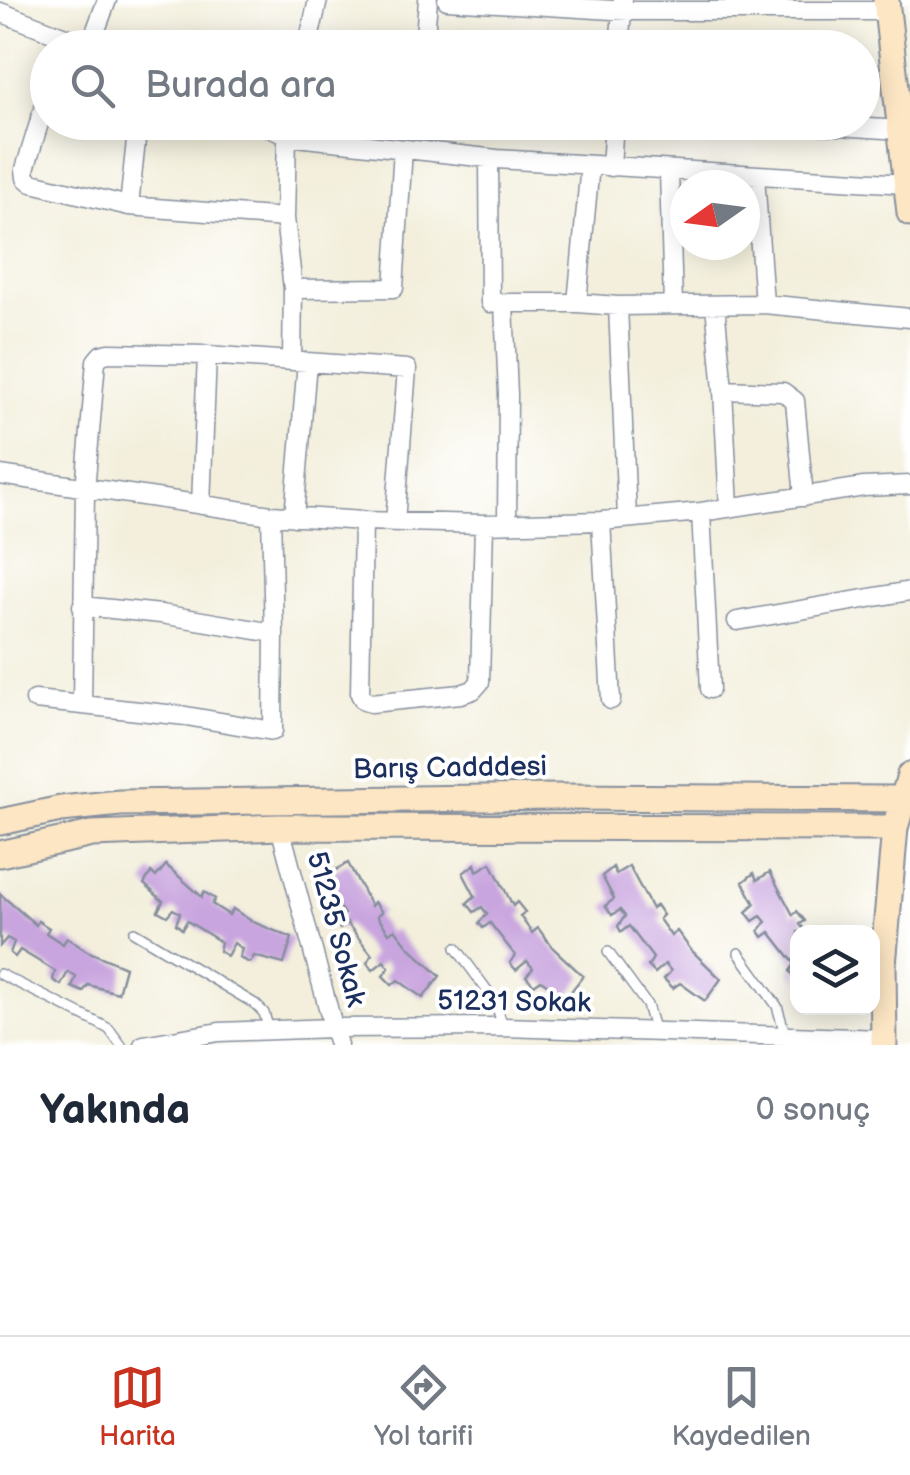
<!DOCTYPE html>
<html lang="tr">
<meta charset="utf-8">
<style>
:root{--surface:#fff;--page:#f2f2f3;--text:#1f2937;--muted:#747a83;--line:#e0e1e3;--accent:#c8321e}
body{margin:0;font-family:"Balsamiq Sans",sans-serif;background:var(--page);color:var(--text)}
.controls{position:absolute;right:30px;bottom:30px;display:grid;overflow:hidden;border-radius:20px;box-shadow:0 5px 25px #0003}
.controls button{width:90px;height:90px;display:grid;place-items:center;padding:0;border:0;border-bottom:2px solid var(--line);background:var(--surface);color:var(--text);font:50px sans-serif}
.compass{position:absolute;left:670px;top:170px;width:90px;height:90px;border-radius:50%;background:var(--surface);box-shadow:0 5px 25px #0003;rotate:256deg}
.list{margin:0;padding:0;list-style:none}
h2{display:flex;justify-content:space-between;align-items:center;height:130px;margin:0;padding:0 40px;font-size:42px}
h2 small{font-size:32px;font-weight:400;color:var(--muted)}
.icon{flex:none;width:55px;height:55px;fill:none;stroke:currentColor;stroke-width:2;stroke-linecap:round;stroke-linejoin:round}
.map{position:relative;flex:none;width:910px;height:1045px;overflow:hidden}
.search{position:absolute;background:var(--surface);box-shadow:0 5px 25px #0003;left:30px;right:30px;top:30px;height:110px;display:flex;align-items:center;gap:25px;box-sizing:border-box;padding:0 35px;border-radius:55px;color:var(--muted);font-size:38px}
.sheet{height:290px;background:var(--surface)}
nav{display:flex;justify-content:space-around;align-items:center;box-sizing:border-box;height:140px;border-top:2px solid var(--line);background:var(--surface);font-size:28px;color:var(--muted)}
nav a{display:grid;justify-items:center;gap:5px}
nav .on{color:var(--accent)}
.map>svg:first-child{display:block}
</style>
<div class="map">
<svg width="910" height="1045" viewBox="0 0 910 1045">
<rect width="100%" height="100%" fill="#fff"/>
<filter id="ink" filterUnits="userSpaceOnUse"><feTurbulence type="fractalNoise" baseFrequency=".01" numOctaves="2"/><feDisplacementMap in="SourceGraphic" scale="20" xChannelSelector="R" yChannelSelector="G"/><feConvolveMatrix kernelMatrix="1 2 1 2 8 2 1 2 1" color-interpolation-filters="sRGB"/></filter>
<filter id="wash" filterUnits="userSpaceOnUse"><feTurbulence type="fractalNoise" baseFrequency=".0048" numOctaves="4" result="noise"/><feDisplacementMap in="SourceGraphic" scale="40" xChannelSelector="R" yChannelSelector="G"/><feGaussianBlur stdDeviation="2.25" result="paint"/><feColorMatrix in="noise" values="0 0 0 0 0 0 0 0 0 0 0 0 0 0 0 0 0 1.4 0 .05"/><feComposite in="paint" operator="in"/></filter>
<g filter="url(#wash)">
<rect width="100%" height="100%" fill="#f3efdc"/>
<g id="blocks">
<path fill="#c9a5df" d="M 348,863 L 371,906 L 374,902 L 382,912 L 377,916 L 389,933 L 395,929 L 410,948 L 440,976 L 423,998 L 398,980 L 392,985 L 383,976 L 389,968 L 384,961 L 373,970 L 367,963 L 372,955 L 347,923 L 340,929 L 336,923 L 344,914 L 339,907 L 331,912 L 324,903 L 332,896 L 320,874 L 331,864 L 334,871 Z
M 491,863 L 513,906 L 517,902 L 525,912 L 520,916 L 532,933 L 538,928 L 553,948 L 583,976 L 566,998 L 541,980 L 534,985 L 526,976 L 533,968 L 527,961 L 516,970 L 510,963 L 515,955 L 490,923 L 483,928 L 479,923 L 487,914 L 482,907 L 474,912 L 467,903 L 475,896 L 463,873 L 475,864 L 477,871 Z
M 166,865 L 202,897 L 204,892 L 215,899 L 212,904 L 229,915 L 233,909 L 253,922 L 292,938 L 284,964 L 254,956 L 250,963 L 239,958 L 242,949 L 234,943 L 227,956 L 219,951 L 221,942 L 187,921 L 182,929 L 176,924 L 180,913 L 173,909 L 167,916 L 158,911 L 163,901 L 144,884 L 151,872 L 156,877 Z
M 629,866 L 652,909 L 656,905 L 663,915 L 659,919 L 671,936 L 677,931 L 691,950 L 721,979 L 705,1001 L 680,983 L 673,988 L 664,979 L 671,971 L 665,964 L 655,973 L 648,966 L 653,958 L 629,926 L 621,932 L 618,926 L 625,916 L 620,910 L 612,915 L 605,906 L 614,899 L 602,876 L 613,867 L 616,874 Z
M 770,872 L 793,915 L 797,911 L 805,921 L 800,924 L 806,932 L 798,932 L 798,981 L 790,971 L 795,964 L 770,932 L 763,937 L 759,931 L 766,922 L 761,916 L 753,921 L 746,912 L 755,904 L 743,882 L 754,873 L 757,880 Z
M 0,894 L 36,925 L 38,921 L 49,928 L 46,933 L 63,944 L 67,938 L 87,951 L 125,967 L 118,993 L 88,985 L 83,992 L 72,987 L 76,977 L 68,972 L 61,985 L 53,980 L 55,971 L 20,950 L 15,957 L 10,953 L 14,942 L 7,938 L 0,946 Z"/>
</g>
</g>
<g filter="url(#ink)">
<use href="#blocks" fill-opacity="0" stroke="#878f9d" stroke-width="2.5"/>
<g fill="none" stroke-linecap="round" stroke-linejoin="round">
<g stroke="#878f9d" stroke-width="12">
<path id="service" d="M 134,932 L 255,1004 L 264,1013 L 269,1030
M 456,948 L 495,1001 L 503,1027
M 608,952 L 647,1005 L 655,1032
M 739,953 L 777,1006 L 786,1037
M 0,974 L 100,1024 L 109,1029 L 121,1045"/>
</g>
<g stroke="#878f9d" stroke-width="21">
<path id="minor" d="M 447,0 L 629,11 L 887,11
M 0,12 L 94,48
M 90,46 L 107,0
M 307,48 L 318,0
M 424,48 L 428,0
M 619,48 L 623,0
M 48,94 L 25,169 L 26,178 L 32,183 L 129,206 L 285,218
M 258,122 L 287,136 L 497,159 L 906,184
M 290,122 L 287,136 L 285,218 L 293,289 L 292,360
M 778,122 L 900,130
M 489,158 L 490,303 L 577,303 L 618,306 L 764,304 L 910,318
M 611,167 L 614,122
M 669,171 L 673,305
M 755,176 L 764,304
M 129,206 L 138,122
M 293,289 L 394,288 L 403,149
M 577,303 L 590,165
M 504,304 L 508,395 L 507,523
M 715,305 L 723,390 L 729,508
M 618,306 L 627,518
M 723,390 L 783,392 L 795,401 L 804,497
M 0,475 L 271,515 L 363,521 L 484,524 L 601,521 L 701,512 L 864,487 L 910,485
M 201,505 L 207,355
M 701,512 L 710,689
M 294,517 L 307,362
M 363,521 L 360,694 L 364,701 L 371,703 L 461,694 L 473,690 L 480,682 L 484,524
M 601,521 L 611,700
M 82,606 L 161,614 L 274,633
M 737,621 L 910,591
M 35,700 L 186,716 L 273,731 L 274,633 L 271,515
M 82,705 L 85,490 L 96,361 L 101,355 L 109,353 L 207,355 L 407,369 L 395,522
M 280,827 L 338,1045
M 143,1045 L 219,1032 L 333,1028 L 503,1027 L 885,1039"/>
</g>
<g stroke="#878f9d" stroke-width="29">
<path id="secondary" d="M 886,0 L 910,213
M 0,822 L 61,809 L 120,803 L 557,797 L 902,799
M 0,854 L 92,834 L 280,827 L 895,828
M 884,1045 L 883,965 L 895,828 L 910,775"/>
</g>
<use href="#service" stroke="#fff" stroke-width="9"/>
<use href="#minor" stroke="#fff" stroke-width="18"/>
<use href="#secondary" stroke="#fce6c4" stroke-width="25"/>
</g>
</g>
<g text-anchor="middle" dominant-baseline="central" stroke-width="8" stroke-linejoin="round" paint-order="stroke">
<g font-size="28" fill="#1b2f5e" stroke="#fff">
<text transform="translate(450 768) rotate(-1)">Barış Cadddesi</text>
<text transform="translate(336 929) rotate(75)">51235 Sokak</text>
<text transform="translate(514 1002) rotate(1)">51231 Sokak</text>
</g>
</g>
</svg>
<div class="controls">
<button><svg class="icon" aria-label="layers" viewBox="0 0 24 24"><path d="M12 4l9 5-9 5-9-5zM3 14l9 5 9-5"/></svg></button>
</div>
<svg class="compass" viewBox="-18 -18 36 36"><path d="M0-13l5 13h-10z" fill="#e53935"/><path d="M0 13l5-13h-10z" fill="#747a83"/></svg>
<div class="search"><svg class="icon" aria-label="search" viewBox="0 0 24 24"><circle cx="10" cy="10" r="6"/><path d="M15 15l6 6"/></svg>Burada ara</div>
</div>
<section class="sheet">
<h2>Yakında<small>0 sonuç</small></h2>
<ul class="list">
</ul>
</section>
<nav>
<a class="on"><svg class="icon" aria-label="map" viewBox="0 0 24 24"><path d="M3 6l6-2 6 2 6-2v14l-6 2-6-2-6 2zM9 4v14M15 6v14"/></svg>Harita</a>
<a><svg class="icon" aria-label="directions" viewBox="0 0 24 24"><path d="M12 3l9 9-9 9-9-9zM9 14v-3h6M13 9l2 2-2 2"/></svg>Yol tarifi</a>
<a><svg class="icon" aria-label="saved" viewBox="0 0 24 24"><path d="M7 4h10v16l-5-4-5 4z"/></svg>Kaydedilen</a>
</nav>
